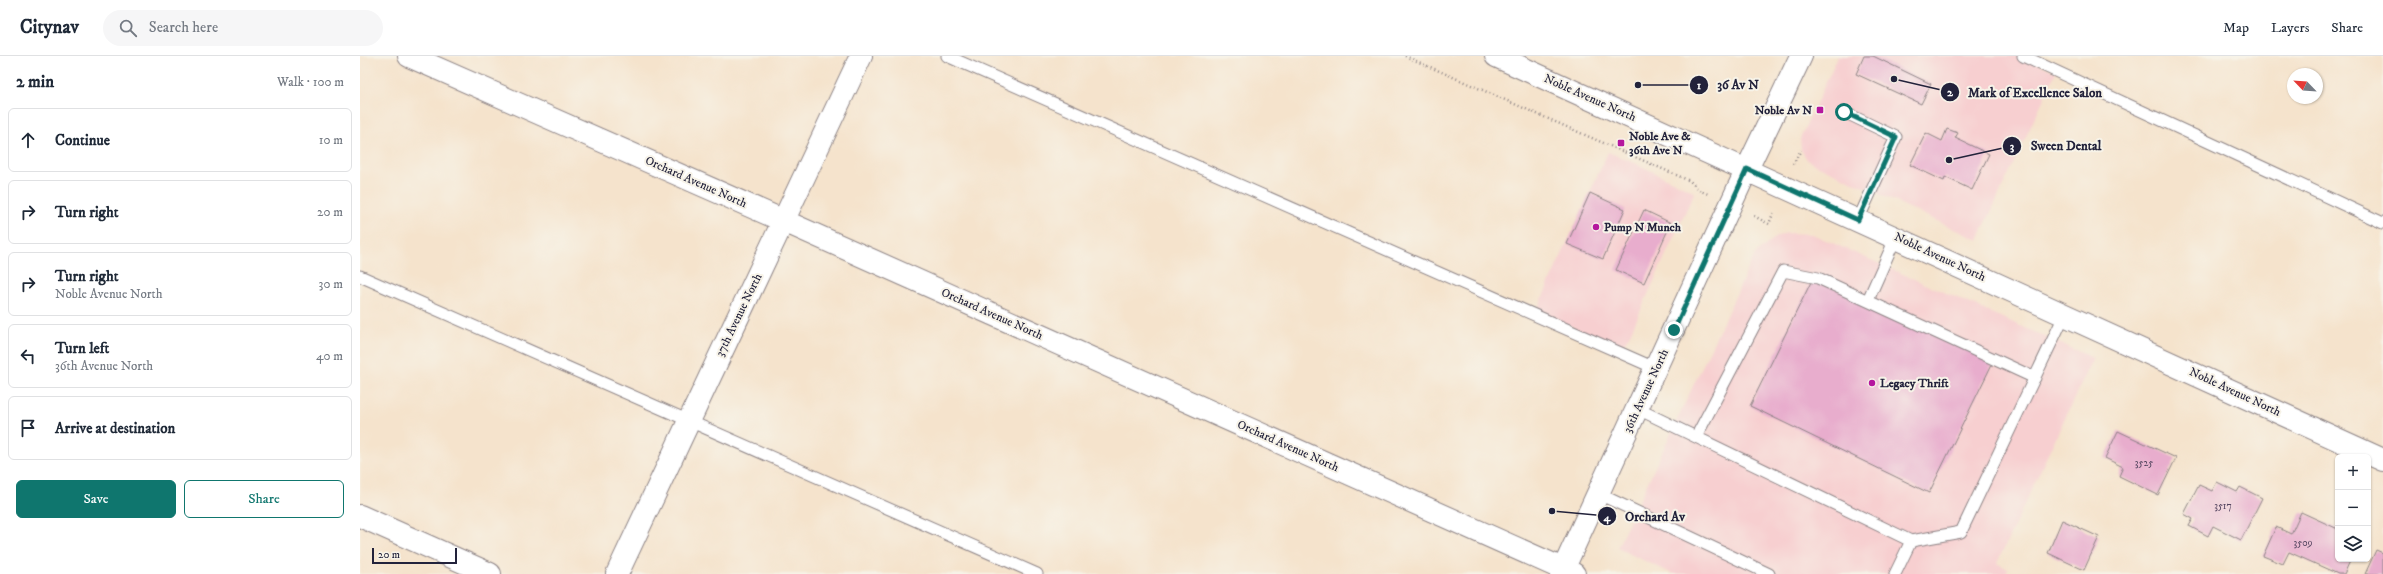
<!DOCTYPE html>
<meta charset="utf-8">
<style>
:root{--surface:#fff;--page:#f6f6f7;--text:#1f2937;--muted:#747a83;--line:#e0e1e3;--accent:#0f766e}
body{margin:0;font-family:"IM FELL DW Pica",serif;background:var(--page);color:var(--text)}
.controls{position:absolute;right:12px;bottom:12px;display:grid;overflow:hidden;border-radius:6px;box-shadow:0 1px 3px #0004}
.controls button{width:36px;height:36px;display:grid;place-items:center;padding:0;border:0;border-bottom:1px solid var(--line);background:var(--surface);color:var(--text);font:20px sans-serif}
.compass{position:absolute;left:1927px;top:12px;width:36px;height:36px;border-radius:50%;background:var(--surface);box-shadow:0 1px 3px #0004;rotate:295deg}
.scale{position:absolute;left:12px;bottom:10px;width:85px;box-sizing:border-box;padding-left:4px;border:2px solid #22223b;border-top:0;font-size:11px;line-height:14px;white-space:nowrap;color:#22223b;-webkit-text-stroke:3px #f7f3e8;paint-order:stroke}
.stop{position:absolute;width:12px;height:12px;margin:-9px;border:3px solid #0f766e;border-radius:50%;background:#fff}
.stop.end{background:#0f766e;border-color:#fff;box-shadow:0 1px 4px #0008}
.list{margin:0;padding:0;list-style:none}
h2{display:flex;justify-content:space-between;align-items:center;height:52px;margin:0;padding:0 16px;font-size:17px}
h2 small{font-size:13px;font-weight:400;color:var(--muted)}
.list li{display:grid;grid-template-columns:26px 1fr auto;gap:12px;align-items:center;box-sizing:border-box;height:64px;margin:0 8px 8px;padding:0 8px;border:1px solid var(--line);border-radius:6px}
.list b{display:block;font-size:15px;white-space:nowrap}
.list p{margin:0;font-size:13px;white-space:nowrap;color:var(--muted)}
.list em{font-size:13px;font-style:normal;color:var(--muted)}
.actions{display:flex;gap:8px;padding:12px 16px}
.actions a{flex:1;padding:9px 0;border:1px solid var(--accent);border-radius:6px;text-align:center;font-size:14px;color:var(--accent)}
.actions .main{background:var(--accent);color:#fff}
.icon{flex:none;width:22px;height:22px;fill:none;stroke:currentColor;stroke-width:2;stroke-linecap:round;stroke-linejoin:round}
.map{position:relative;flex:none;width:2023px;height:518px;overflow:hidden}
header{display:flex;align-items:center;gap:24px;box-sizing:border-box;height:56px;padding:0 20px;background:var(--surface);border-bottom:1px solid var(--line)}
header strong{font-size:19px}
nav{display:flex;gap:22px;margin-inline-start:auto;font-size:14px}
.search{width:280px;height:36px;background:var(--page);display:flex;align-items:center;gap:10px;box-sizing:border-box;padding:0 14px;border-radius:22px;color:var(--muted);font-size:15px}
main{display:flex}
aside{flex:1;background:var(--surface)}
.map>svg:first-child{display:block}
</style>
<header>
<strong>Citynav</strong>
<div class="search"><svg class="icon" aria-label="search" viewBox="0 0 24 24"><circle cx="10" cy="10" r="6"/><path d="M15 15l6 6"/></svg>Search here</div>
<nav><a>Map</a><a>Layers</a><a>Share</a></nav>
</header>
<main>
<aside>
<h2>2 min<small>Walk · 100 m</small></h2>
<ul class="list">
<li><svg class="icon" aria-label="ahead" viewBox="0 0 24 24"><path d="M12 20V5M6 11l6-6 6 6"/></svg><div><b>Continue</b></div><em>10 m</em></li>
<li><svg class="icon" aria-label="right" viewBox="0 0 24 24"><path d="M7 20v-9h11M14 6l5 5-5 5"/></svg><div><b>Turn right</b></div><em>20 m</em></li>
<li><svg class="icon" aria-label="right" viewBox="0 0 24 24"><path d="M7 20v-9h11M14 6l5 5-5 5"/></svg><div><b>Turn right</b><p>Noble Avenue North</p></div><em>30 m</em></li>
<li><svg class="icon" aria-label="left" viewBox="0 0 24 24"><path d="M17 20v-9H6M10 6l-5 5 5 5"/></svg><div><b>Turn left</b><p>36th Avenue North</p></div><em>40 m</em></li>
<li><svg class="icon" aria-label="arrive" viewBox="0 0 24 24"><path d="M6 21V4h12l-3 4 3 4H6"/></svg><div><b>Arrive at destination</b></div></li>
</ul>
<div class="actions"><a class="main">Save</a><a>Share</a></div>
</aside>
<div class="map">
<svg width="2023" height="518" viewBox="0 0 2023 518">
<rect width="100%" height="100%" fill="#f7f3e8"/>
<filter id="ink" filterUnits="userSpaceOnUse"><feTurbulence type="fractalNoise" baseFrequency=".025" numOctaves="2"/><feDisplacementMap in="SourceGraphic" scale="8" xChannelSelector="R" yChannelSelector="G"/><feConvolveMatrix kernelMatrix="1 2 1 2 8 2 1 2 1" color-interpolation-filters="sRGB"/></filter>
<filter id="wash" filterUnits="userSpaceOnUse"><feTurbulence type="fractalNoise" baseFrequency=".012" numOctaves="4" result="noise"/><feDisplacementMap in="SourceGraphic" scale="16" xChannelSelector="R" yChannelSelector="G"/><feGaussianBlur stdDeviation="0.9" result="paint"/><feColorMatrix in="noise" values="0 0 0 0 0 0 0 0 0 0 0 0 0 0 0 0 0 1.4 0 .05"/><feComposite in="paint" operator="in"/></filter>
<g filter="url(#wash)">
<rect width="100%" height="100%" fill="#f5e3cc"/>
<path fill="#f7cfd0" d="M 1478,0 L 1663,0 L 1696,16 L 1618,184 L 1448,105 L 1441,94 L 1440,83 Z
M 1248,96 L 1277,108 L 1331,134 L 1334,137 L 1270,278 L 1260,294 L 1177,254 Z
M 1426,177 L 1452,178 L 1733,302 L 1637,507 L 1648,513 L 1645,518 L 1313,518 L 1257,492 L 1395,198 L 1416,181 Z"/>
<g id="blocks">
<path fill="#e8adcd" d="M 1504,0 L 1513,0 L 1571,28 L 1561,48 L 1496,18 Z
M 1587,73 L 1598,77 L 1595,82 L 1629,98 L 1612,134 L 1585,121 L 1584,125 L 1550,109 L 1566,77 L 1582,85 Z
M 1230,137 L 1265,153 L 1243,203 L 1207,188 Z
M 1284,154 L 1311,167 L 1284,227 L 1256,214 Z
M 1453,222 L 1634,304 L 1569,437 L 1390,350 Z
M 1758,375 L 1816,402 L 1798,439 L 1759,420 L 1763,411 L 1745,402 Z
M 1857,426 L 1877,436 L 1880,431 L 1902,442 L 1881,484 L 1853,470 L 1848,480 L 1829,470 L 1833,463 L 1824,458 L 1839,429 L 1852,435 Z
M 1941,456 L 1978,473 L 1978,503 L 1991,503 L 1984,518 L 1978,518 L 1929,496 L 1923,508 L 1903,500 L 1916,471 L 1931,478 Z
M 1702,464 L 1739,481 L 1724,514 L 1688,497 Z
M 2016,494 L 2023,497 L 2023,518 L 2005,518 Z"/>
</g>
</g>
<g filter="url(#ink)">
<use href="#blocks" fill-opacity="0" stroke="#8c8284" stroke-width="1"/>
<g fill="none" stroke-linecap="round" stroke-linejoin="round">
<g stroke="#8c8284" stroke-width="13">
<path id="service" d="M 587,0 L 1297,313
M 1663,0 L 2023,167
M 1484,56 L 1536,81 L 1498,164
M 0,220 L 677,518
M 1508,244 L 1536,181
M 1278,353 L 1551,485
M 1336,381 L 1423,215 L 1458,222 L 1675,322
M 1239,438 L 1409,518
M 1535,518 L 1551,485 L 1601,476 L 1705,258"/>
</g>
<g stroke="#8c8284" stroke-width="24">
<path id="minor" d="M 49,0 L 424,165 L 1214,518
M 0,460 L 130,518
M 257,518 L 501,0"/>
</g>
<g stroke="#8c8284" stroke-width="24">
<path id="tertiary" d="M 1136,0 L 2023,404
M 1201,518 L 1387,113 L 1441,0"/>
</g>
<path stroke="#8c8284" stroke-width="2.5" stroke-dasharray="1 3" stroke-linecap="butt" d="M 1045,0 L 1330,125 L 1339,134 L 1348,138
M 1433,108 L 1441,94
M 1394,160 L 1409,168 L 1414,155"/>
<use href="#service" stroke="#fff" stroke-width="11"/>
<use href="#minor" stroke="#fff" stroke-width="22"/>
<use href="#tertiary" stroke="#fff" stroke-width="22"/>
</g>
</g>
<g fill="none" stroke-linecap="round" stroke-linejoin="round" filter="url(#ink)">
<path stroke="#0f766e" stroke-width="5" d="M 1314,274 L 1387,113 L 1498,164 L 1536,81 L 1484,56"/>
</g>
<g fill="#b5179e" stroke="#f7f3e8" stroke-width="1.5">
<rect x="1456" y="50" width="8" height="8" rx="2"/>
<rect x="1257" y="83" width="8" height="8" rx="2"/>
<circle cx="1236" cy="171" r="4"/>
<circle cx="1512" cy="327" r="4"/>
</g>
<g text-anchor="middle" dominant-baseline="central" stroke-width="4" stroke-linejoin="round" paint-order="stroke">
<g font-size="10" fill="#544560">
<text x="1784" y="407">3525</text>
<text x="1863" y="450">3517</text>
<text x="1943" y="487">3509</text>
</g>
<g font-size="12" fill="#22223b" stroke="#f7f3e8">
<text transform="translate(1230 42) rotate(24)">Noble Avenue North</text>
<text transform="translate(336 126) rotate(24)">Orchard Avenue North</text>
<text transform="translate(1580 201) rotate(25)">Noble Avenue North</text>
<text transform="translate(632 258) rotate(24)">Orchard Avenue North</text>
<text transform="translate(379 259) rotate(-64)">37th Avenue North</text>
<text transform="translate(1286 335) rotate(-65)">36th Avenue North</text>
<text transform="translate(1875 336) rotate(25)">Noble Avenue North</text>
<text transform="translate(928 390) rotate(24)">Orchard Avenue North</text>
</g>
<g font-size="12" font-weight="bold" fill="#22223b" stroke="#f7f3e8" text-anchor="start">
<text x="1452" y="54" text-anchor="end">Noble Av N</text>
<text x="1269" y="80">Noble Ave &amp;<tspan x="1269" dy="14">36th Ave N</tspan></text>
<text x="1244" y="171">Pump N Munch</text>
<text x="1520" y="327">Legacy Thrift</text>
</g>
</g>
<path fill="none" stroke="#22223b" stroke-width="1.5" d="M1278 29L1339 29M1534 23L1590 36M1589 104L1652 90M1192 455L1247 460"/>
<g fill="#22223b" stroke="#f7f3e8" stroke-width="1.5">
<circle cx="1278" cy="29" r="4"/>
<circle cx="1534" cy="23" r="4"/>
<circle cx="1589" cy="104" r="4"/>
<circle cx="1192" cy="455" r="4"/>
<circle cx="1339" cy="29" r="10"/>
<circle cx="1590" cy="36" r="10"/>
<circle cx="1652" cy="90" r="10"/>
<circle cx="1247" cy="460" r="10"/>
</g>
<g font-size="12" text-anchor="middle" font-weight="bold" fill="#fff">
<text x="1339" y="33">1</text>
<text x="1590" y="40">2</text>
<text x="1652" y="94">3</text>
<text x="1247" y="465">4</text>
</g>
<g font-size="13" text-anchor="middle" font-weight="bold" fill="#22223b" stroke="#f7f3e8" stroke-width="4" stroke-linejoin="round" paint-order="stroke">
<text x="1378" y="33">36 Av N</text>
<text x="1675" y="41">Mark of Excellence Salon</text>
<text x="1706" y="94">Sween Dental</text>
<text x="1295" y="465">Orchard Av</text>
</g>
</svg>
<div class="controls">
<button>+</button>
<button>−</button>
<button><svg class="icon" aria-label="layers" viewBox="0 0 24 24"><path d="M12 4l9 5-9 5-9-5zM3 14l9 5 9-5"/></svg></button>
</div>
<svg class="compass" viewBox="-18 -18 36 36"><path d="M0-13l5 13h-10z" fill="#e53935"/><path d="M0 13l5-13h-10z" fill="#747a83"/></svg>
<div class="scale">20 m</div>
<div class="stop" style="left:1484px;top:56px"></div>
<div class="stop end" style="left:1314px;top:274px"></div>
</div>
</main>
